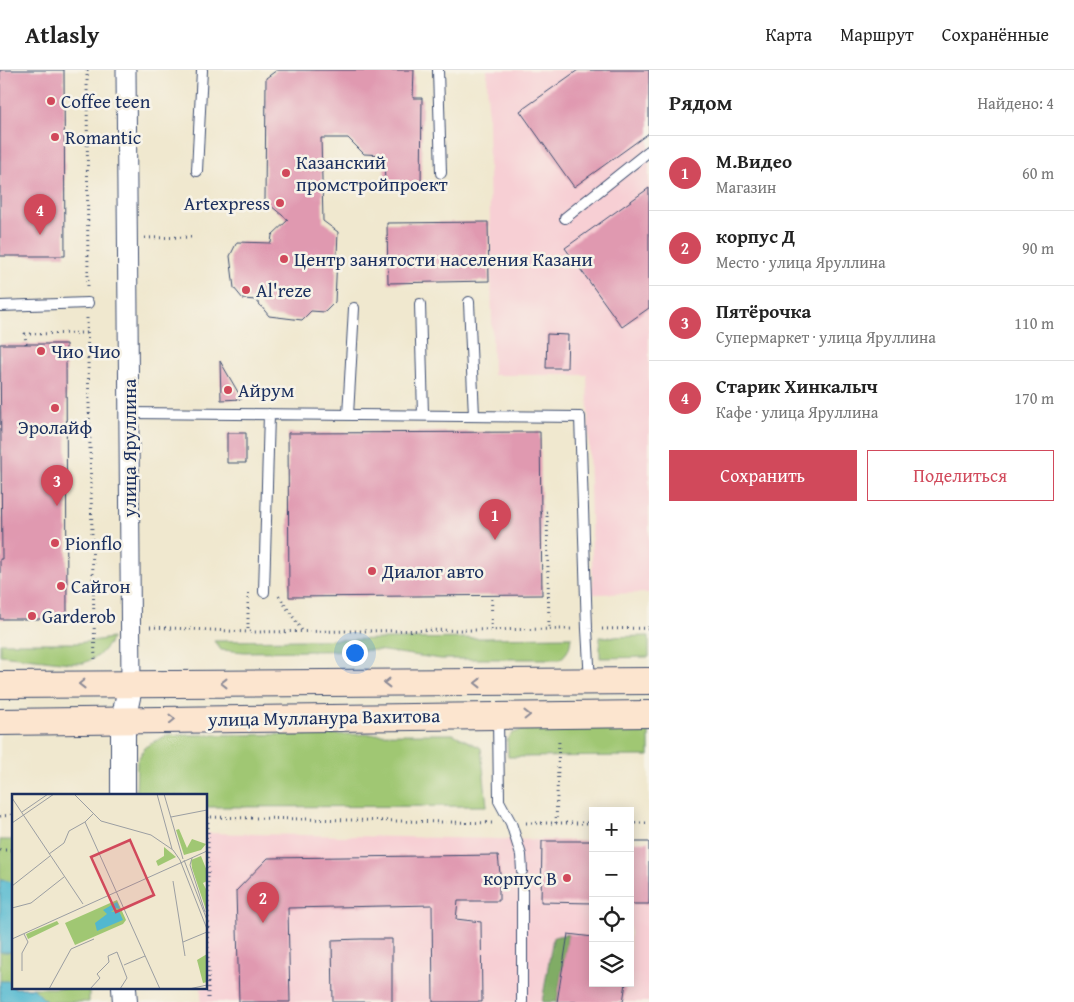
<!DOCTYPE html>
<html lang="ru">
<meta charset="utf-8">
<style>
:root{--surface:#fff;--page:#f6f6f6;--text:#222;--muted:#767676;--line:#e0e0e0;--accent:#d1495b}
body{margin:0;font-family:"Gentium Book Plus",serif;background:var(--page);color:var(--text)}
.controls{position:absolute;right:15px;bottom:15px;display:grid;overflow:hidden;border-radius:0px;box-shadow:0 2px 12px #0003}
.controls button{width:45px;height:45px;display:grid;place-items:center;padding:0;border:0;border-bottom:1px solid var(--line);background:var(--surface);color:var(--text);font:25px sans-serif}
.you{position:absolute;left:354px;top:582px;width:18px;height:18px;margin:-12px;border:4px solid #fff;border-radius:50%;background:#1a73e8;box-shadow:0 0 0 8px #1a73e833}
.badge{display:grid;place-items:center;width:32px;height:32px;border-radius:50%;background:var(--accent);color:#fff;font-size:16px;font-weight:700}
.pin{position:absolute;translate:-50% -41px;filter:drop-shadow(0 1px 2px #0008)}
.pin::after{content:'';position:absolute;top:26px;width:18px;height:15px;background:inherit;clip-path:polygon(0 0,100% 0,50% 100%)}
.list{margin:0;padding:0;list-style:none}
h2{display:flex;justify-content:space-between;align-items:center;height:65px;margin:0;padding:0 20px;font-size:21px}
h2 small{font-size:16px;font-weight:400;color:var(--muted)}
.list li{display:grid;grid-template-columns:32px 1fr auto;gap:15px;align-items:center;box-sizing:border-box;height:75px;padding:0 20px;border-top:1px solid var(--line)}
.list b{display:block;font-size:19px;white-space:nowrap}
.list p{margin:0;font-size:16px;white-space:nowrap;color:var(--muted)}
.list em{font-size:16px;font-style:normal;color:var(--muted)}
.actions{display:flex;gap:10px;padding:15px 20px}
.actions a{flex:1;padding:11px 0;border:1px solid var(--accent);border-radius:0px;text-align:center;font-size:18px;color:var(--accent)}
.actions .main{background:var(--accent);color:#fff}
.icon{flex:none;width:28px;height:28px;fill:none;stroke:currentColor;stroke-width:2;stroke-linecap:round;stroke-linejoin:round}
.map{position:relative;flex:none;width:649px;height:932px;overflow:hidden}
header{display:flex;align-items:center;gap:30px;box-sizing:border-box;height:70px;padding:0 25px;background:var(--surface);border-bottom:1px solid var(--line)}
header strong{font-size:24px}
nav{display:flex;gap:28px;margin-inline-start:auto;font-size:18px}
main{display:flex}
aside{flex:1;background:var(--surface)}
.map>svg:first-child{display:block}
</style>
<header>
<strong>Atlasly</strong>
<nav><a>Карта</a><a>Маршрут</a><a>Сохранённые</a></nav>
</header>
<main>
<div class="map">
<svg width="649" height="932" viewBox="0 0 649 932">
<rect width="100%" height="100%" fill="#f7f3e8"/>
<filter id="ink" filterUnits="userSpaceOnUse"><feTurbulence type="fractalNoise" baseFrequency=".02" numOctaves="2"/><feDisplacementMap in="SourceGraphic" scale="10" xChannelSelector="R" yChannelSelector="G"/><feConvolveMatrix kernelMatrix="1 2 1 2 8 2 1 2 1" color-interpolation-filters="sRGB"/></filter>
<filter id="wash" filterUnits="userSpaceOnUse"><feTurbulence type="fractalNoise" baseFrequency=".0096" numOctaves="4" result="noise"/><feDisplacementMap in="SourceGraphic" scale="20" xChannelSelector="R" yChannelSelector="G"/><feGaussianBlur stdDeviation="1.12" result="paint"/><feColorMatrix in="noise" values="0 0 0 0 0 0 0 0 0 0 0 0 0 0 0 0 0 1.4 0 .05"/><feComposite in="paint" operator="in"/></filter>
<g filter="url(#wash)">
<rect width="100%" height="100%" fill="#f0e8cf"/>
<path fill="#f7cfd4" d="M 487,0 L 649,0 L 649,523 L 593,524 L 587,305 L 493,305 Z
M 206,763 L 593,771 L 593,913 L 630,913 L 630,771 L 649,771 L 649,932 L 201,932 L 201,918 L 206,918 Z"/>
<path fill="#a0c773" stroke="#5e7b68" d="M 649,566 L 649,587 L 600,588 L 600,567 Z
M 571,567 C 570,578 568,583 560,589 L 441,589 L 377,580 L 245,582 L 221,580 L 214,571 Z
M 112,568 L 108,575 L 98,586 L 84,593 L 70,593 L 0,585 L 0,573 L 78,573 Z
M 649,657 L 649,686 L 508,687 L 507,669 L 513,663 L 525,659 Z
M 453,664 L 481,678 L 487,736 L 206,737 L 206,726 L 136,726 L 137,691 L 145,677 L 167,665 Z
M 0,770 L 14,770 L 14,918 L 89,918 L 89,932 L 0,932 Z"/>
<path fill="#80ac65" stroke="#4e6e62" d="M 568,864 L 557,932 L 542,932 L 553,867 Z"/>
<path fill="#51b8cf" stroke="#367496" d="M 0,810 L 14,812 L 14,882 L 0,882 Z
M 0,911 L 14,911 L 14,918 L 33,918 L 47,932 L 0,932 Z"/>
<g id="blocks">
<path fill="#e099b0" d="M 0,0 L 64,0 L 65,186 L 0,186 Z
M 277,0 L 414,0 L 413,28 L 422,28 L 421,117 L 385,116 L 384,85 L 364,84 L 348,68 L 321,68 L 323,151 L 338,162 L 335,232 L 325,242 L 311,241 L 302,250 L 269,246 L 256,230 L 243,229 L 234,218 L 230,186 L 237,172 L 271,173 L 272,165 L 288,150 L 265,131 L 266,8 Z
M 578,0 L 649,0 L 649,63 L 574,117 L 520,41 Z
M 649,118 L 649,238 L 622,257 L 565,178 Z
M 488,152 L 489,211 L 388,213 L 387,153 Z
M 547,264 L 568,265 L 567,298 L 546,298 Z
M 0,274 L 66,274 L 67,549 L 0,549 L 0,489 L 2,489 Z
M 220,291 L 242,329 L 221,330 Z
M 540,362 L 542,525 L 289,527 L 288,363 Z
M 227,363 L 246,363 L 246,393 L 227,393 Z
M 542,771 L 593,771 L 593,833 L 541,832 Z
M 630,772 L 649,772 L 649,834 L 630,834 Z
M 498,785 L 501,813 L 499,813 L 499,831 L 458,831 L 456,849 L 481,852 L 482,932 L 433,932 L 432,835 L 288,838 L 290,932 L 239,932 L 236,821 L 268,788 Z
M 568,864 L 593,867 L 593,913 L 626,913 L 623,932 L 557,932 Z
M 361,869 L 392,869 L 392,932 L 333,932 L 332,870 Z"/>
</g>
</g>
<g filter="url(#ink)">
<use href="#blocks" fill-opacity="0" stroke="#3b4b6f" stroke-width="1"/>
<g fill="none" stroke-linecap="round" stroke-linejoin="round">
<g stroke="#3b4b6f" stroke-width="12">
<path id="service" d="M 438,0 L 441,103
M 197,101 L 202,0
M 565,148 L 649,81
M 469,232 L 474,346
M 420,234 L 423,345
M 0,236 L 88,233
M 129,343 L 580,347 L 587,559 L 590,612
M 348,345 L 354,238
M 264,522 L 269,344
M 498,646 L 499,731 L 511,753 L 521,785 L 522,801
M 522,932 L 522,814"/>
</g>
<g stroke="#3b4b6f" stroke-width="21">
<path id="minor" d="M 126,0 L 131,614"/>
</g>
<g stroke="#3b4b6f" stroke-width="26">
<path id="tertiary" d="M 123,726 L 123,650 L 131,614
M 124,918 L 125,932"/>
</g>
<g stroke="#3b4b6f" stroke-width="28">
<path id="secondary" d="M 0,615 L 649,611
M 0,652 L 649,644"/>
</g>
<path stroke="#3b4b6f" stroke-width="3" stroke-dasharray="1 4" stroke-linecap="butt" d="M 87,0 L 88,219
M 145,168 L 192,167
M 87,248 L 95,592
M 26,274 L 25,264 L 87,263
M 541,443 L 547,442 L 549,559
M 248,523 L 248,562
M 279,526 L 303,562
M 150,557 L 248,562 L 573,559
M 602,559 L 649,558
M 491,560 L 492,525
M 0,746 L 14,745
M 206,747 L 495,753
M 208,747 L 208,932
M 526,753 L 593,753
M 556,753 L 559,671
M 630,753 L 649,753
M 0,780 L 14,780"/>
<use href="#service" stroke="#fff" stroke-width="10"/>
<use href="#minor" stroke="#fff" stroke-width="19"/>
<use href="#tertiary" stroke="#fff" stroke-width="24"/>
<use href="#secondary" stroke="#fce5cf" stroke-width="26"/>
</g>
<defs><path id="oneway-chevron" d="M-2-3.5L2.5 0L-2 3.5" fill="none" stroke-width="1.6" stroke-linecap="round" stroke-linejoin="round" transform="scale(1.25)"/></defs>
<g stroke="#8c8a96">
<use href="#oneway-chevron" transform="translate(224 613) rotate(180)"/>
<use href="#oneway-chevron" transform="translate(387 613) rotate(180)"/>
<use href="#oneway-chevron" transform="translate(478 613) rotate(180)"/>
<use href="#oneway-chevron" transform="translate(82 614) rotate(179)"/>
<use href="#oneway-chevron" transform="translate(527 645) rotate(-1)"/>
<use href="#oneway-chevron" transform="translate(172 649) rotate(-1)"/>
</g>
</g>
<g fill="#d1495b" stroke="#f7f3e8" stroke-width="2">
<circle cx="51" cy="31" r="5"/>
<circle cx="55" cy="67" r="5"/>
<circle cx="286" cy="103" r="5"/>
<circle cx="280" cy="133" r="5"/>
<circle cx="284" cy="189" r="5"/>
<circle cx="246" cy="220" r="5"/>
<circle cx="41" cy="281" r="5"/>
<circle cx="228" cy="320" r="5"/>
<circle cx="55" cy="338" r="5"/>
<circle cx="55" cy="473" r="5"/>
<circle cx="372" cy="501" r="5"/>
<circle cx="61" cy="516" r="5"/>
<circle cx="32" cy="546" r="5"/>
<circle cx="567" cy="808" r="5"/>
</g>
<g text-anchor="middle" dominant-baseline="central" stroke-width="5" stroke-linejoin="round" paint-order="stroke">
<g font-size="19" fill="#1b2f5e" stroke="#f7f3e8" text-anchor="start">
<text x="61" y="31">Coffee teen</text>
<text x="65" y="67">Romantic</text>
<text x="296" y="92">Казанский<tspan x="296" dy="22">промстройпроект</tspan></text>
<text x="270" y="133" text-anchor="end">Artexpress</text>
<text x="294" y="189">Центр занятости населения Казани</text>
<text x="256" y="220">Al'reze</text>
<text x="51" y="281">Чио Чио</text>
<text x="238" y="320">Айрум</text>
<text x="55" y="357" text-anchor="middle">Эролайф</text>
<text x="65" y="473">Pionflo</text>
<text x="382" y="501">Диалог авто</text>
<text x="71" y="516">Сайгон</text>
<text x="42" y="546">Garderob</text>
<text x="557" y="808" text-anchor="end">корпус В</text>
</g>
<g font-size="19" fill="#1b2f5e" stroke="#f7f3e8">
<text transform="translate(129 378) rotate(-90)">улица Яруллина</text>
<text transform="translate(324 647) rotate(-1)">улица Мулланура Вахитова</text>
</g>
</g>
<g transform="translate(12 724)">
<rect width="195" height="195" fill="#f0e8cf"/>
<path d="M 167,35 L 175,54 L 180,45 L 194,50 L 189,56 L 172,61 L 164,36 ZM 152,53 L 164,63 L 146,72 L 144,67 L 152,62 ZM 189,62 L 195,77 L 195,87 L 191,89 L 195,97 L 195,119 L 180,74 L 179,66 ZM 105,106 L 114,126 L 111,130 L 63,151 L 53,129 ZM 45,127 L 47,130 L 16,145 L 14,140 ZM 195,160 L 195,188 L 191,189 L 185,166 Z" fill="#a0c773"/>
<path d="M 105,108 L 108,115 L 104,114 L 99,118 L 107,117 L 111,126 L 85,137 L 83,129 L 95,120 L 91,116 Z" fill="#51b8cf"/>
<path fill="none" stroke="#9b9ea2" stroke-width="1" d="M 62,0 L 89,27 L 139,41 L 161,56 L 168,66 L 195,135M 145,0 L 160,55M 152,0 L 171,65M 0,4 L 71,110M 10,18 L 36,0M 159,23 L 195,16M 73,28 L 148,195M 0,29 L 42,0M 37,60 L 52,49 L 57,37 L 73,28 L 82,19M 180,64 L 178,71 L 193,118M 172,66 L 195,126M 161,87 L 173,162M 0,92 L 38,62M 0,114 L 19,109 L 52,83M 0,145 L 195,57M 171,148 L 195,138M 112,171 L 133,162M 10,177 L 10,159 L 16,148 L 12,140M 37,195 L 59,155 L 82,145M 78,195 L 88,184 L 85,180 L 97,168 L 96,162 L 105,158 L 115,184 L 108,195M 177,195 L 195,191"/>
<path fill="#d1495b" fill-opacity="0.15" stroke="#d1495b" stroke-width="2.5" d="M 118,46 L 142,101 L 104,118 L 79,63 Z"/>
<rect width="195" height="195" fill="none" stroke="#1b2f5e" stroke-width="2.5"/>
</g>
</svg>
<div class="controls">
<button>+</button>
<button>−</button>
<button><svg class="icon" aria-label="locate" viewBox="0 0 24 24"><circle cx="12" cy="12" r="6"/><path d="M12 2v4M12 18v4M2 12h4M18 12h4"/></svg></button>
<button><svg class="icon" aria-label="layers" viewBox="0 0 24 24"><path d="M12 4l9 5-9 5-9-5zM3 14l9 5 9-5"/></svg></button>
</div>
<div class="you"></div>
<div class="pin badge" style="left:495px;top:470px">1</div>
<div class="pin badge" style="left:263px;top:853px">2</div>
<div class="pin badge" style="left:57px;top:436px">3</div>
<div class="pin badge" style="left:40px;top:165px">4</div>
</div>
<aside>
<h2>Рядом<small>Найдено: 4</small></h2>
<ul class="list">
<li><span class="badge">1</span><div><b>М.Видео</b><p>Магазин</p></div><em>60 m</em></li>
<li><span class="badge">2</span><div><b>корпус Д</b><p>Место · улица Яруллина</p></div><em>90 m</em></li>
<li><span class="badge">3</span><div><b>Пятёрочка</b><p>Супермаркет · улица Яруллина</p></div><em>110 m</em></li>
<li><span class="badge">4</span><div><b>Старик Хинкалыч</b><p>Кафе · улица Яруллина</p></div><em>170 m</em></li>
</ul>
<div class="actions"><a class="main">Сохранить</a><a>Поделиться</a></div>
</aside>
</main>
